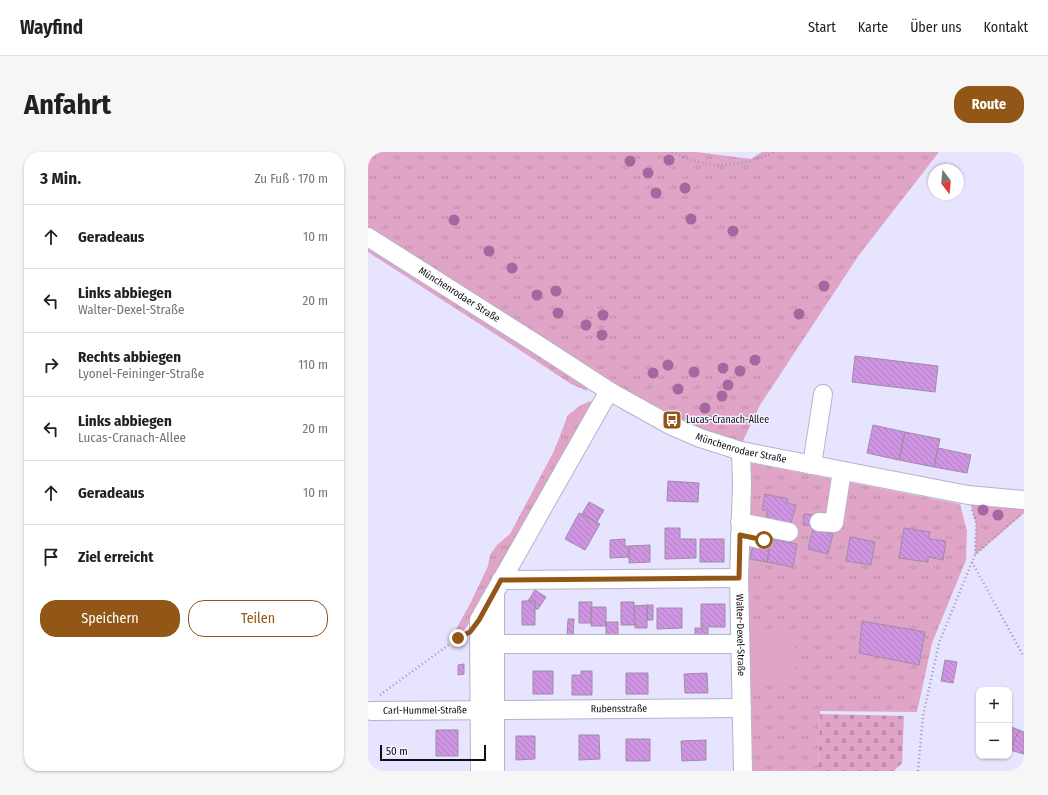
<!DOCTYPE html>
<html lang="de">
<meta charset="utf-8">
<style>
:root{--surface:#fff;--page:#f6f6f6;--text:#202124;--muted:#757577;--line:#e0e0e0;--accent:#925716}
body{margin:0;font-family:"Fira Sans Condensed",sans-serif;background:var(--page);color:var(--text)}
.controls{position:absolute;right:12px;bottom:12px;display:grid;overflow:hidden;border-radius:8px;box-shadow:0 1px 3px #0004}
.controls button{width:36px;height:36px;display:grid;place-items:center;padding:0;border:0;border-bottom:1px solid var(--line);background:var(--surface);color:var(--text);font:20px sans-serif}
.compass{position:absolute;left:560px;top:12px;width:36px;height:36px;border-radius:50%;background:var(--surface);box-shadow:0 1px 3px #0004;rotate:164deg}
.scale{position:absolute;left:12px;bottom:10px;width:106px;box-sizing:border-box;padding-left:4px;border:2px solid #100f17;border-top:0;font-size:11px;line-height:14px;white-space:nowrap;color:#100f17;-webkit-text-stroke:3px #f5f3fe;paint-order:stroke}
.stop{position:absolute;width:12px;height:12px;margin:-9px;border:3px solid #925716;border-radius:50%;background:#fff}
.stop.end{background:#925716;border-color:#fff;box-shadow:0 1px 4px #0008}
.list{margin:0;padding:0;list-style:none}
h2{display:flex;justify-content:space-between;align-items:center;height:52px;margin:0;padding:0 16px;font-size:17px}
h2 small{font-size:13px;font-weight:400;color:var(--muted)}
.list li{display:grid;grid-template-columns:26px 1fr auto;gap:12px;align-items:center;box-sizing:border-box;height:64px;padding:0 16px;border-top:1px solid var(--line)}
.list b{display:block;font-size:15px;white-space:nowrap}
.list p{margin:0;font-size:13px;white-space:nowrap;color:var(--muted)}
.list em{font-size:13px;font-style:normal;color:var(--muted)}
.actions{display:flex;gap:8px;padding:12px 16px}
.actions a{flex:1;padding:9px 0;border:1px solid var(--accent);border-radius:16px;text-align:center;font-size:14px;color:var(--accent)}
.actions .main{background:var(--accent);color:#fff}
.icon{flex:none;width:22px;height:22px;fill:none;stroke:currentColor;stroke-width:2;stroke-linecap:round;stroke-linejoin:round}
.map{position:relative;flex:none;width:656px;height:619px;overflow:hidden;border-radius:16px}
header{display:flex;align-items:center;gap:24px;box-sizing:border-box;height:56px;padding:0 20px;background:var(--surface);border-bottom:1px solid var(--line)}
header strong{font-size:19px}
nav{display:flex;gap:22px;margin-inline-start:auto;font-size:14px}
.intro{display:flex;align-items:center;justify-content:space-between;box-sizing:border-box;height:96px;padding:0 24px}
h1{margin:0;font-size:28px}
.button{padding:10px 18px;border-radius:16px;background:var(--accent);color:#fff;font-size:14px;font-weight:700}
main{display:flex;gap:24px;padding:0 24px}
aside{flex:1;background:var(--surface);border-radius:16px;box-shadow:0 1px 3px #0004}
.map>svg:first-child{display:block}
</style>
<header>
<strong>Wayfind</strong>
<nav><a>Start</a><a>Karte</a><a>Über uns</a><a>Kontakt</a></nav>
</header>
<div class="intro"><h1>Anfahrt</h1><a class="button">Route</a></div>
<main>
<aside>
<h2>3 Min.<small>Zu Fuß · 170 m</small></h2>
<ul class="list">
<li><svg class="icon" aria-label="ahead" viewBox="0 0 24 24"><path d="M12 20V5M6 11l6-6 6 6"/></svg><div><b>Geradeaus</b></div><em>10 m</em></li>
<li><svg class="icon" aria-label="left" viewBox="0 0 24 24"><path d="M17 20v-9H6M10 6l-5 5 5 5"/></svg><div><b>Links abbiegen</b><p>Walter-Dexel-Straße</p></div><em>20 m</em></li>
<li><svg class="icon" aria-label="right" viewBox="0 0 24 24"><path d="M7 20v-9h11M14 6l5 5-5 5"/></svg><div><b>Rechts abbiegen</b><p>Lyonel-Feininger-Straße</p></div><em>110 m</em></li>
<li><svg class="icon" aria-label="left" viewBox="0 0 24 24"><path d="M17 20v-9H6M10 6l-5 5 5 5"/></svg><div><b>Links abbiegen</b><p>Lucas-Cranach-Allee</p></div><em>20 m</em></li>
<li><svg class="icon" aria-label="ahead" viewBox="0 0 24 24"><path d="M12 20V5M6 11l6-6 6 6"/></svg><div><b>Geradeaus</b></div><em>10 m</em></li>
<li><svg class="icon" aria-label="arrive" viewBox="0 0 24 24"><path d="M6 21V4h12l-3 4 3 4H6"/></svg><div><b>Ziel erreicht</b></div></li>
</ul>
<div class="actions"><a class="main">Speichern</a><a>Teilen</a></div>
</aside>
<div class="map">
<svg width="656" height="619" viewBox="0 0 656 619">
<defs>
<pattern id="grass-tufts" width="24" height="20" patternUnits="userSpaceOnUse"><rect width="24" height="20" fill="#dfa4c6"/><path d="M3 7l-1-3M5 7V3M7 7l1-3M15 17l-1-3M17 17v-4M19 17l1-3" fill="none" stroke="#be8ca9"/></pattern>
<pattern id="cemetery-stones" width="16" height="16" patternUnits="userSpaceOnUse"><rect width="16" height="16" fill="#dfa4c6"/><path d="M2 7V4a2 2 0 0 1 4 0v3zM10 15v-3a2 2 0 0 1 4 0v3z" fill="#be8ca9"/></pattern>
<pattern id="building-back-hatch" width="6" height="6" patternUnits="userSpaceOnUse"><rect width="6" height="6" fill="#cf94e2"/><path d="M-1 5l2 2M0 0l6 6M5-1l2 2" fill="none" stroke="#b17ec1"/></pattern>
</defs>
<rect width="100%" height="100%" fill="#e7e4ff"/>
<path fill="url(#grass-tufts)" d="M 0,0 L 328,0 L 383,7 L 394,0 L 571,0 L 491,103 L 392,253 L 374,291 L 334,281 L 247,234 L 0,79 Z
M 0,92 L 218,230 L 219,239 L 203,232 L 141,191 L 0,100 Z
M 223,249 L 225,256 L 112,454 L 95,480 L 86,481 L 103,450 L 120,414 L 122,403 L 129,393 L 142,382 L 186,299 L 200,263 L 213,253 Z
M 378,310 L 592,352 L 599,379 L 598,408 L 564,491 L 549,560 L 452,559 L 450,619 L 382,619 Z
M 600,343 L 656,348 L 656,361 L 607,403 L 608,372 Z"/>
<path fill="url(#cemetery-stones)" d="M 452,562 L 536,564 L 534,611 L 526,619 L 450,619 Z"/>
<path fill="#dfa4c6" d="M 384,480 L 426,480 L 426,529 L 385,530 Z"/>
<path fill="url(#building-back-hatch)" stroke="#9e8ea3" d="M 487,204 L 570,214 L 567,240 L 484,230 Z
M 505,273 L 537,280 L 531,308 L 499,301 Z
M 537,280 L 572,287 L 566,315 L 531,308 Z
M 570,296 L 603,303 L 599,321 L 566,315 Z
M 300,329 L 331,331 L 330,350 L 299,349 Z
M 397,342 L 420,347 L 419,351 L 428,353 L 422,375 L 398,370 L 399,359 L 394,358 Z
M 221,350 L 236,358 L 229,370 L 214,362 Z
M 211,361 L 232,372 L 217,398 L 197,387 Z
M 436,362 L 446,363 L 445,374 L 435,373 Z
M 297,376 L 312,376 L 312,387 L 328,387 L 328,406 L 297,407 Z
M 536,376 L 562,380 L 561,387 L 578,389 L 575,408 L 560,405 L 560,410 L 531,406 Z
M 445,377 L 465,382 L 460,402 L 440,397 Z
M 482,385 L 507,390 L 503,413 L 478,409 Z
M 257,387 L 257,394 L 261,394 L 261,405 L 242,406 L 242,388 Z
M 332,387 L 356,387 L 356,410 L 332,410 Z
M 403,387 L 429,392 L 425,415 L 399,410 Z
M 282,393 L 282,410 L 261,411 L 261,394 Z
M 385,393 L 401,397 L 399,410 L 382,407 Z
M 167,438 L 178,445 L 170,457 L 167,457 L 167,449 L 160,449 Z
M 154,449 L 167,449 L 167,473 L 154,473 Z
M 211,450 L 224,450 L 223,471 L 211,471 Z
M 253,450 L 266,450 L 267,473 L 253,473 Z
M 333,452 L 357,452 L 357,475 L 333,475 Z
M 279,453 L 279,476 L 267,476 L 266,454 Z
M 279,453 L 285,453 L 285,468 L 279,468 Z
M 223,455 L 238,455 L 238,474 L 223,474 Z
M 289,456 L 314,456 L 314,476 L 289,477 Z
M 200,467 L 206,467 L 205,484 L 199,484 Z
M 494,469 L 557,480 L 551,513 L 491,501 Z
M 238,470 L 250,470 L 250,484 L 238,483 Z
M 327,476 L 340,476 L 340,487 L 327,487 Z
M 577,508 L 589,510 L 585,531 L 573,529 Z
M 96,512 L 96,522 L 90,523 L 90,513 Z
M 165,519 L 185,519 L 185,542 L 165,542 Z
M 213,519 L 224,519 L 224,543 L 204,543 L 204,523 L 213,523 Z
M 258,521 L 280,521 L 280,542 L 258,542 Z
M 339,521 L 340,541 L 317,541 L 316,522 Z
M 641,574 L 651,578 L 642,598 L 641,598 Z
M 68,578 L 90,578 L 90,604 L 68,604 Z
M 651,578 L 656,580 L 656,602 L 642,598 Z
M 211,583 L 231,583 L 232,607 L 211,608 Z
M 148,584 L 167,584 L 167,607 L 148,608 Z
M 258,587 L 282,587 L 282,609 L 258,609 Z
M 338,588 L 338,608 L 314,609 L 313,589 Z"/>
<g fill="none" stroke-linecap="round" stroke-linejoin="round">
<g stroke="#b6b2cc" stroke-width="20">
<g id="minor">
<path id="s1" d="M 0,85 L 175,196 L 241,239 L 302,273 L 332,286 L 373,299 L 600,343 L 656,348"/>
<path id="s2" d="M 373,299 L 374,333 L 371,426 L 375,619"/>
<path d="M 444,313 L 455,242"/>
<path d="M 372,370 L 421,380"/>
<path d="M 451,370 L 466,371 L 474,319"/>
<path d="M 372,383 L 396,388"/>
<path d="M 133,428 L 371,426"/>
<path d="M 127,442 L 127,619"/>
<path d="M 127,492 L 372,492"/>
<path id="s3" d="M 3,559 L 374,556"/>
<path d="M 112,619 L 111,468 L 241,239"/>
</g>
</g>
<path stroke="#9a98ac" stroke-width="2.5" stroke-dasharray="1 3" stroke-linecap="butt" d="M 304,0 C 315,5 328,10 339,12 C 357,16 390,9 406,0
M 604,358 L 608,372 L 607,402
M 604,410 L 656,505
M 12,543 L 90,486 L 95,483
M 550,619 L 555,564 L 571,491 L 604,410 L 607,403 L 652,363"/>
<use href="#minor" stroke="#fff" stroke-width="18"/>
</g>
<g fill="#a667a0">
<circle cx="301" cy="8" r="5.5"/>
<circle cx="262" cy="9" r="5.5"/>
<circle cx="280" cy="21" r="5.5"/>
<circle cx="317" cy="36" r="5.5"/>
<circle cx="288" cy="41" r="5.5"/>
<circle cx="323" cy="67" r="5.5"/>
<circle cx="86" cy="68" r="5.5"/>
<circle cx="365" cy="79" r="5.5"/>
<circle cx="121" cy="99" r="5.5"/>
<circle cx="144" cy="116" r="5.5"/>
<circle cx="456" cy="134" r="5.5"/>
<circle cx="188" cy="139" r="5.5"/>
<circle cx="169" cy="143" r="5.5"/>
<circle cx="190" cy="161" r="5.5"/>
<circle cx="431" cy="162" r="5.5"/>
<circle cx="235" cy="163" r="5.5"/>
<circle cx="218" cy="173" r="5.5"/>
<circle cx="234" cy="183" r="5.5"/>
<circle cx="387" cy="208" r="5.5"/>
<circle cx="300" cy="213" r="5.5"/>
<circle cx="355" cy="216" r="5.5"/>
<circle cx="372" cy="219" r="5.5"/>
<circle cx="326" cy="220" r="5.5"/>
<circle cx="285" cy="221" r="5.5"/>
<circle cx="360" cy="233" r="5.5"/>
<circle cx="310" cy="237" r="5.5"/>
<circle cx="354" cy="244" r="5.5"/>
<circle cx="337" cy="256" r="5.5"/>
<circle cx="615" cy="358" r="5.5"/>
<circle cx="630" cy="363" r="5.5"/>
</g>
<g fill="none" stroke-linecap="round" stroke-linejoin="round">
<path stroke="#925716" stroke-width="5" d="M 90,486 L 102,480 L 111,468 L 133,428 L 371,426 L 372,383 L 396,388"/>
</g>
<defs>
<g id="bus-square" transform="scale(1)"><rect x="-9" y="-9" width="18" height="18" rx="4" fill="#925716" stroke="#f5f3fe"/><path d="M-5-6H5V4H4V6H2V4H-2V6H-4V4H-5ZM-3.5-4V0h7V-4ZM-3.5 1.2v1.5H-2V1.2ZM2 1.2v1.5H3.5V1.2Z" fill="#fff"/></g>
</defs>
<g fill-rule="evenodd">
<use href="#bus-square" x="304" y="268"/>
</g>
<g text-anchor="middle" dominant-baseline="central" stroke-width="3" stroke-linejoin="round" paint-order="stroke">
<g font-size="10" fill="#100f17" stroke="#f5f3fe">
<text stroke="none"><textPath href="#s1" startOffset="108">Münchenrodaer Straße</textPath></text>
<text stroke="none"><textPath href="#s1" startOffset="431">Münchenrodaer Straße</textPath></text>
<text stroke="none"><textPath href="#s2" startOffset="184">Walter-Dexel-Straße</textPath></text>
<text stroke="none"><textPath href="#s3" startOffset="248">Rubensstraße</textPath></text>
<text stroke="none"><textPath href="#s3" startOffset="54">Carl-Hummel-Straße</textPath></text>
</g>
<g font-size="10" fill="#100f17" stroke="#f5f3fe" text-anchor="start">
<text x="318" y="268">Lucas-Cranach-Allee</text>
</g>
</g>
</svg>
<div class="controls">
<button>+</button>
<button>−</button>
</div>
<svg class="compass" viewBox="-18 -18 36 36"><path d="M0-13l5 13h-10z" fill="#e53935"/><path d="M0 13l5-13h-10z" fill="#757577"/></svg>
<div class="scale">50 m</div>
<div class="stop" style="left:396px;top:388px"></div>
<div class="stop end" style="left:90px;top:486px"></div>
</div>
</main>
